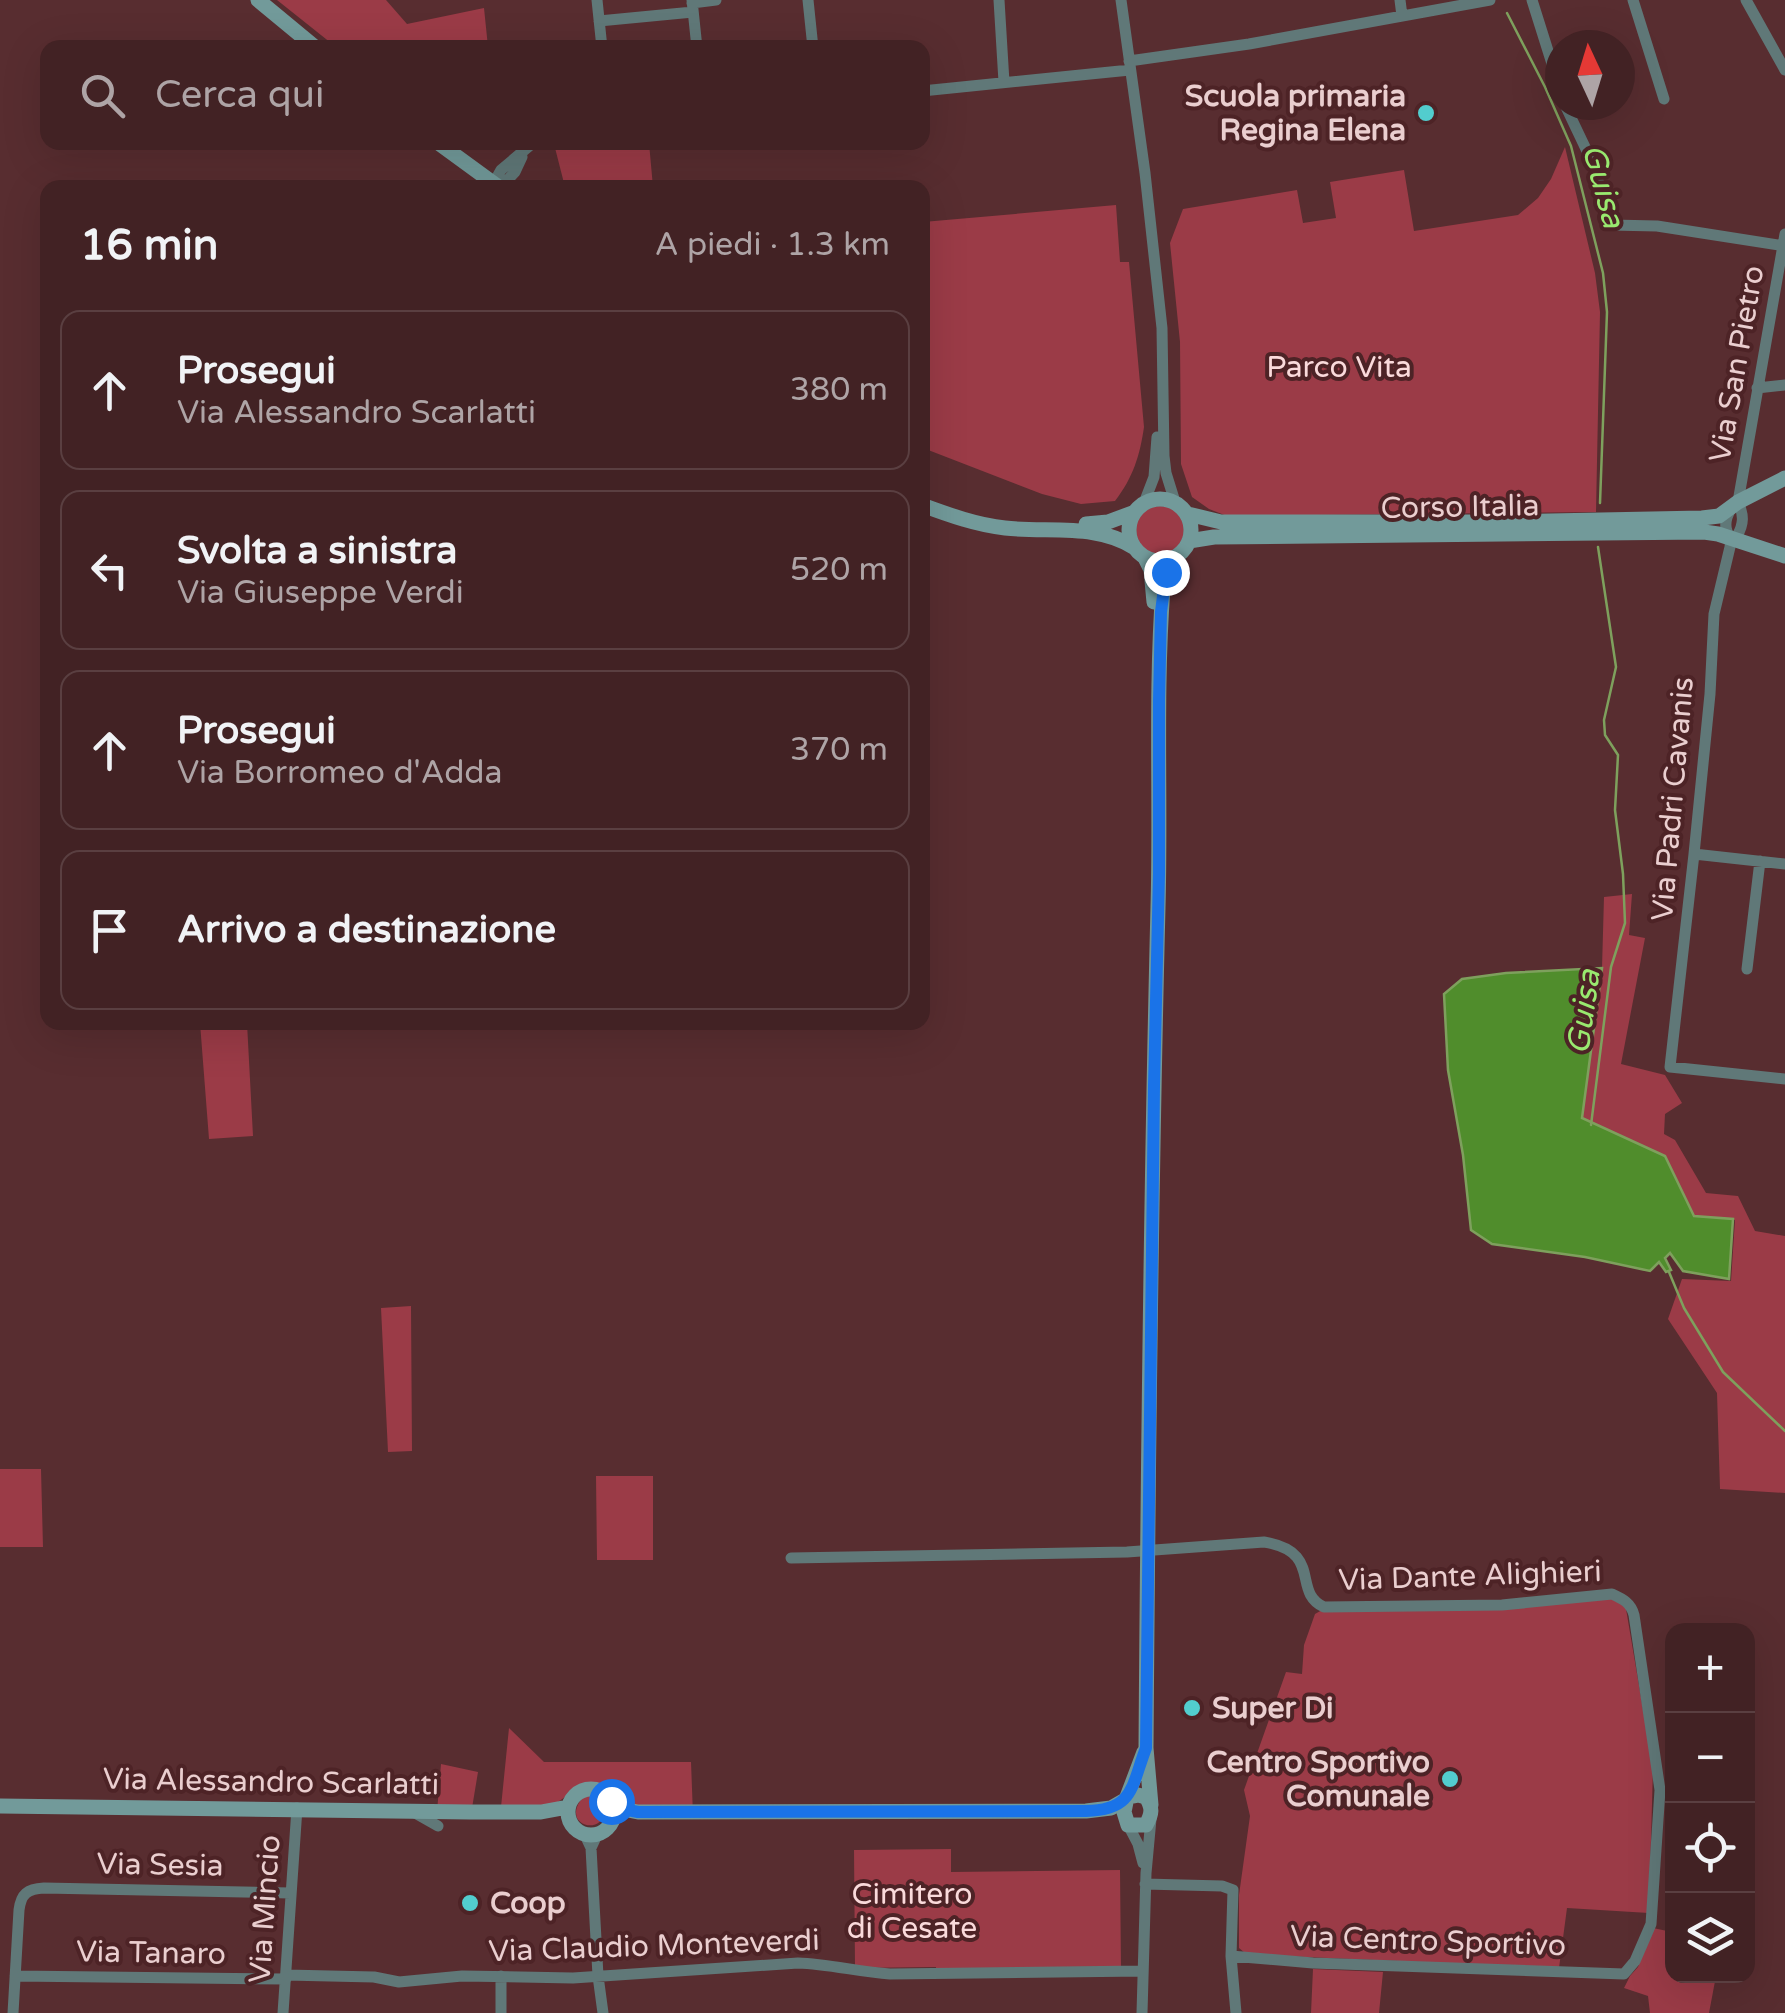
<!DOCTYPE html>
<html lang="it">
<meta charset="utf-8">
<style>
:root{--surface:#422224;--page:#4c2f31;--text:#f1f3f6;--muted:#aea4a6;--line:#5a3f41}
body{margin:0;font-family:"Varela Round",sans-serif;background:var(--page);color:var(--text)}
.controls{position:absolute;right:30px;bottom:30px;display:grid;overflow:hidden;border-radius:20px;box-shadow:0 10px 40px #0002}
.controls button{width:90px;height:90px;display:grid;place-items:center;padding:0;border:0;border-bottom:2px solid var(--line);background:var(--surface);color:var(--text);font:50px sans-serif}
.compass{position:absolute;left:1545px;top:30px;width:90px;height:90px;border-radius:50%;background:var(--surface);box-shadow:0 10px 40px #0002;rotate:356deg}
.stop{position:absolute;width:30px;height:30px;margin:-22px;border:8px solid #1a73e8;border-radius:50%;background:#fff}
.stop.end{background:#1a73e8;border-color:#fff;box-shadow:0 2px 10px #0008}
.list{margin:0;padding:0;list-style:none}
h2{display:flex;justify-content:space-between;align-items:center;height:130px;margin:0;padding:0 40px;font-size:42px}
h2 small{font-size:32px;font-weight:400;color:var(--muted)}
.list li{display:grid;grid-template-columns:65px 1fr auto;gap:30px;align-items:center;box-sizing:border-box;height:160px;margin:0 20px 20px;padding:0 20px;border:2px solid var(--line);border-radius:20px}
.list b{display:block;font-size:38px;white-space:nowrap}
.list p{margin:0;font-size:32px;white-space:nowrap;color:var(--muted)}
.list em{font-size:32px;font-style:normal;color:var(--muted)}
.icon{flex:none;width:55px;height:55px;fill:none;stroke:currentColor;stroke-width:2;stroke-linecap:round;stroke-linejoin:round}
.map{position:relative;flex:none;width:1785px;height:2013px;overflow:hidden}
.search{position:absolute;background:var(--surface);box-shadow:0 10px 40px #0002;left:40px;top:40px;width:890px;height:110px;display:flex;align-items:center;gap:25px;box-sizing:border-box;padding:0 35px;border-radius:20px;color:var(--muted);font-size:38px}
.panel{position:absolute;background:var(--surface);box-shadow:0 10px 40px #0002;left:40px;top:180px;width:890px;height:850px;border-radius:20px}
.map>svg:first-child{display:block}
</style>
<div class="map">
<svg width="1785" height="2013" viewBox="0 0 1785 2013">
<rect width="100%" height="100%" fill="#582d30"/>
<path fill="#9b3b47" d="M 277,0 L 386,0 L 407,24 L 484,8 L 488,47 L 336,47 Z
M 568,142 L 649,143 L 653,187 L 565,187 L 554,144 Z
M 1565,147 L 1595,273 L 1600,312 L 1596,512 L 1227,516 L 1209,509 L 1192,497 L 1181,464 L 1180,342 L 1170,243 L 1183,209 L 1297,190 L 1303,223 L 1336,218 L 1330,182 L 1404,170 L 1414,231 L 1518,215 L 1538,198 L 1551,179 Z
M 1116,205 L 1120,262 L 1129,262 L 1144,427 C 1140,455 1133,478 1115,501 L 1081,504 L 1042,494 L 923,448 L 923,222 Z
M1136 530a24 24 0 1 1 48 0a24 24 0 1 1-48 0Z
M 1632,894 L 1629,935 L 1645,938 L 1621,1064 L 1665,1075 L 1682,1103 L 1665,1114 L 1664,1134 L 1675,1140 L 1706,1193 L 1738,1196 L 1755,1231 L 1785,1236 L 1785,1493 L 1720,1489 L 1717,1393 L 1668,1319 L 1682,1279 L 1731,1281 L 1735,1220 L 1694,1216 L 1665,1156 L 1582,1119 L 1602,968 L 1604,897 Z
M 200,1023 L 247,1023 L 253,1136 L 209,1139 Z
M 411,1306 L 412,1451 L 388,1452 L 381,1308 Z
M 0,1469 L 41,1469 L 43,1547 L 0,1547 Z
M 596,1476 L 653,1476 L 653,1560 L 597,1560 Z
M 1609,1598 L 1623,1604 L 1626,1609 L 1653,1768 L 1649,1913 L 1567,1908 L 1559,1968 L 1259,1955 L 1245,1953 L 1239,1948 L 1239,1895 L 1250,1816 L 1244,1790 L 1286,1672 L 1302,1674 L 1304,1645 L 1315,1614 L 1322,1610 Z
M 509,1728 L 544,1762 L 691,1762 L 693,1815 L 601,1800 C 617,1838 556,1830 583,1797 L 568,1795 L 552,1806 L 501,1807 Z
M 441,1764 L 478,1772 L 471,1814 L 437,1812 Z
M 951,1849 L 951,1872 L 1120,1870 L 1121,1969 L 936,1971 L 936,1967 L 855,1968 L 854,1850 Z
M 1653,1928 L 1672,1932 L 1672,1976 L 1716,1976 L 1709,2013 L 1650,2013 L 1648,1996 L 1624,1988 L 1630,1976 L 1638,1967 Z
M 1313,1969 L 1383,1972 L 1379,2013 L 1311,2013 Z"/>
<path fill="#508d2c" stroke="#7ea05d" stroke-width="2.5" d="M 1602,968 L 1582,1118 L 1665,1156 L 1694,1216 L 1733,1219 L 1729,1279 L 1683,1271 L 1670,1253 L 1665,1258 L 1671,1270 L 1666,1272 L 1659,1262 L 1650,1271 L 1585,1257 L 1492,1244 L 1471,1230 L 1463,1155 L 1448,1070 L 1444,994 L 1462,979 L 1506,973 Z"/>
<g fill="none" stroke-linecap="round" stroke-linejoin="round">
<path stroke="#7ea05d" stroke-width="2.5" d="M 1507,13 L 1545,87 L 1571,146 L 1603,273 L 1607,312 L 1600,503
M 1591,1125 L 1611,967 L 1625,923 L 1623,874 L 1615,810 L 1618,755 L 1605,735 L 1604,720 L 1616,667 L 1598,547
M 1669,1272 L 1684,1308 L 1723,1372 L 1785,1431"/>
<path stroke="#607878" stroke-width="11" d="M 597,0 L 602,48
M 692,0 L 697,48
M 808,0 L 813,48
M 999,0 L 1004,82
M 1121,0 L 1145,173 L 1162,328 L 1164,456 L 1166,473 L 1175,502
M 1400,0 L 1402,16
M 1532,0 L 1560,89
M 1633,0 L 1664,99
M 1746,0 L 1785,70
M 692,3 L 716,0
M 599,21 L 693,12
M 1129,61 L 1249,44 L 1490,0
M 922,91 L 1130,70
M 1565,105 L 1595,168 L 1608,221 L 1611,225 L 1657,226 L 1785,246
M 491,188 L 501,170 L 534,142
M 500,188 L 515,172 L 522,157
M 1757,388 L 1785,385
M 1144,503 L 1154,477 L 1157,437
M 1731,509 C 1725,519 1723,529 1731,538 L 1730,547 L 1714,614 L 1710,694 L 1694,854 L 1670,1067 L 1785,1079
M 1731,538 L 1737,536 C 1744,524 1744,515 1738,502 L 1785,234
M 1694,854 L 1785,864
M 1747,969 L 1760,861
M 791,1558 L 1127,1552 L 1264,1542 C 1324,1552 1291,1592 1324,1607 L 1502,1605 L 1612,1594 C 1623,1599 1631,1603 1634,1615 L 1660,1790 L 1651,1924 L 1635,1961 L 1624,1974 L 1313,1963 L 1231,1956
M 415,1813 L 438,1826
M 1128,1825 L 1138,1844 L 1143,1863
M 584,1833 L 591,1848 L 598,1976 L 603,2013
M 591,1848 L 598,1833
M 1145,1884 L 1222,1886 L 1233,1890 L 1231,1956 L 1236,2013
M 286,1975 L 374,1977 L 399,1982 L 462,1976 L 573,1978 L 798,1963 C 829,1964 859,1972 890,1974 L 1143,1971
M 15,1976 L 286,1979
M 13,2013 L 19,1910 C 21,1894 27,1889 44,1888 L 291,1893
M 283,2013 L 297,1808
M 501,2013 L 501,1976
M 1142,2013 L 1146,1873 L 1151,1819"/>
<path stroke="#729a9a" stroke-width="15" d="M 258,0 L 316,48
M 437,142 L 500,188
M1129 530a31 31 0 1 1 62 0a31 31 0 1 1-62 0Z
M 922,505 C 949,515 977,525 1005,528 C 1048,533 1098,523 1135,548
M 1188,514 L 1221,522 L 1499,522 L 1702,518 L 1719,516 L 1738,502 L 1785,478
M 1086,524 L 1108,522 L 1135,512
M 1189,541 L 1214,537 L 1704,532 L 1718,534 L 1785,556
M 1145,558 L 1151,570 L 1154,602
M568 1812a23 23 0 1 1 46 0a23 23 0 1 1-46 0Z
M 1138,1795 L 1146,1797 C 1153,1808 1152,1814 1146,1825 L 1128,1825 L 1124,1812 L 1127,1797 Z
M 1127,1797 L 1144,1752
M 1151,1805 L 1146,1748 C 1148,1468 1151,1187 1158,907 C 1161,801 1155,694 1163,588 L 1166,573 L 1172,559
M 0,1806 L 470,1812 L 541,1812 L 568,1807
M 613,1807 L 638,1812 L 1086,1811 L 1111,1808 L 1125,1800"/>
</g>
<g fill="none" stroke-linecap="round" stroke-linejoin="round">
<path stroke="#1a73e8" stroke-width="12" d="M 611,1801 L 613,1807 L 638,1812 L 1086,1811 C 1134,1810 1131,1787 1146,1748 L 1154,1086 L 1159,874 L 1159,701 L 1161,612 L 1166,572"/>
</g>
<g fill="#52cdce" stroke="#4d2326" stroke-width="4">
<circle cx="1426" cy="113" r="10"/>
<circle cx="1192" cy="1708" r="10"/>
<circle cx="1450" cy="1779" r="10"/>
<circle cx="470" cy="1903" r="10"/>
</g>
<g text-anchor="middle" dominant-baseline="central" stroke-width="8" stroke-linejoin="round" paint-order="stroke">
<g font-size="30" font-weight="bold" fill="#eacecf" stroke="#4d2326" text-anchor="end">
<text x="1406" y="96">Scuola primaria<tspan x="1406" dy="34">Regina Elena</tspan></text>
<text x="1212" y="1708" text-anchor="start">Super Di</text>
<text x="1430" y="1762">Centro Sportivo<tspan x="1430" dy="34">Comunale</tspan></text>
<text x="490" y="1903" text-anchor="start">Coop</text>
</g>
<g font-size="30" fill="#eacecf" stroke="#4d2326">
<text transform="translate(1737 364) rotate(-80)">Via San Pietro</text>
<text transform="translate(1460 507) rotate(-1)">Corso Italia</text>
<text transform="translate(1673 799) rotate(-85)">Via Padri Cavanis</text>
<text transform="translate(1470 1576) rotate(-2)">Via Dante Alighieri</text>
<text transform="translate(271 1782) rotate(1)">Via Alessandro Scarlatti</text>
<text transform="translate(160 1865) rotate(1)">Via Sesia</text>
<text transform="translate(265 1909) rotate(-86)">Via Mincio</text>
<text transform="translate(1428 1941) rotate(2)">Via Centro Sportivo</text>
<text transform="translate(654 1946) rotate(-2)">Via Claudio Monteverdi</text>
<text transform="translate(151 1953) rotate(1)">Via Tanaro</text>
</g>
<g font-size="30" fill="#fadadb" stroke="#4d2326">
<text x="1339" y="367">Parco Vita</text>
<text x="912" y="1894">Cimitero<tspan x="912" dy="34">di Cesate</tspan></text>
</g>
<g font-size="32" font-style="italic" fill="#99e96f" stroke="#4d2326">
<text transform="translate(1603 186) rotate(75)">Guisa</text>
<text transform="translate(1584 1012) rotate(-82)">Guisa</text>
</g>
</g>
</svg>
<div class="controls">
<button>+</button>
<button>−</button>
<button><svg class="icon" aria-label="locate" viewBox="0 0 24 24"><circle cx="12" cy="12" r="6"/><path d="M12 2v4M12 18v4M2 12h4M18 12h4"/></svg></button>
<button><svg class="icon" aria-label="layers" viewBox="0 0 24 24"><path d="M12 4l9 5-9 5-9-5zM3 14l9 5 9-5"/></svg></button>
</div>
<svg class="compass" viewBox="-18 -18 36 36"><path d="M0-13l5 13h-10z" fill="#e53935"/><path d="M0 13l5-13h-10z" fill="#aea4a6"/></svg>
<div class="stop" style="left:611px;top:1801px"></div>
<div class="stop end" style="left:1166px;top:572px"></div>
<div class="search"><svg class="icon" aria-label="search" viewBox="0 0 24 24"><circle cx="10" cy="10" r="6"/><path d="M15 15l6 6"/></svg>Cerca qui</div>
<section class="panel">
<h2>16 min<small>A piedi · 1.3 km</small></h2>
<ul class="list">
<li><svg class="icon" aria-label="ahead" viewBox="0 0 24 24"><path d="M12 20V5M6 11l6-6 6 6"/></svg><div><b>Prosegui</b><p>Via Alessandro Scarlatti</p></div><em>380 m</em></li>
<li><svg class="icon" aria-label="left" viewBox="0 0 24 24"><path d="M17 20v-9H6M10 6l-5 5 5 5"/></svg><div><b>Svolta a sinistra</b><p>Via Giuseppe Verdi</p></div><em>520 m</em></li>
<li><svg class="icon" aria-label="ahead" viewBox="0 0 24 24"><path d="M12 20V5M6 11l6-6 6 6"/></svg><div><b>Prosegui</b><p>Via Borromeo d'Adda</p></div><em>370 m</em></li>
<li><svg class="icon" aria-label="arrive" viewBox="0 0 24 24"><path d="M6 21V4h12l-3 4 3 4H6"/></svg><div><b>Arrivo a destinazione</b></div></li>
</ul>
</section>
</div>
